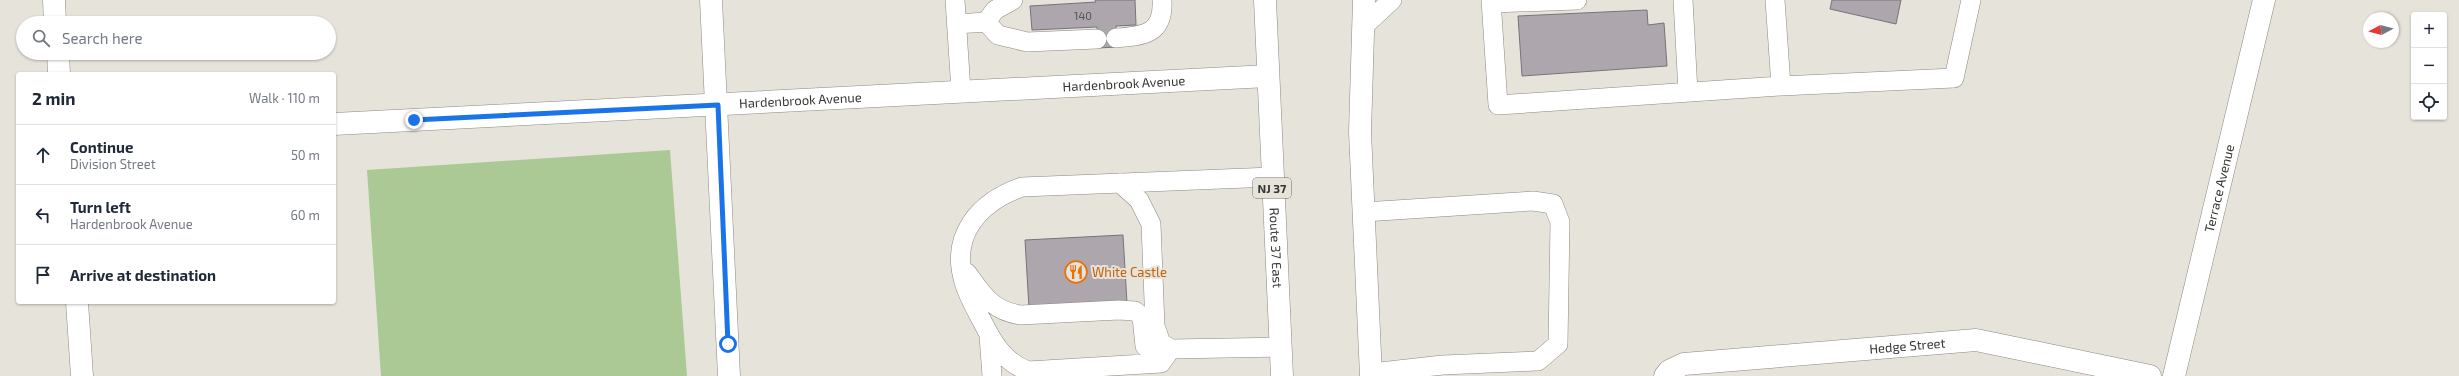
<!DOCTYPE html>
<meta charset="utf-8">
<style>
:root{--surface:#fff;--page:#f6f6f7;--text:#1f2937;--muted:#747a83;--line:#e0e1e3}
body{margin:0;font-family:"Exo 2",sans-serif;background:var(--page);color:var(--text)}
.controls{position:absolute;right:12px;top:12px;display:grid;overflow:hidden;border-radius:4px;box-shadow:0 1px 3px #0004}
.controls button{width:36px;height:36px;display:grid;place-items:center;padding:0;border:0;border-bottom:1px solid var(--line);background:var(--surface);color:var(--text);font:20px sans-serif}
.compass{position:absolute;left:2363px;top:12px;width:36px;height:36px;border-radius:50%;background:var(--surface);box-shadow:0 1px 3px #0004;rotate:263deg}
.stop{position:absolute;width:12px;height:12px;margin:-9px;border:3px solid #1a73e8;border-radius:50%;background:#fff}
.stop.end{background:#1a73e8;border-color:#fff;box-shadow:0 1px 4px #0008}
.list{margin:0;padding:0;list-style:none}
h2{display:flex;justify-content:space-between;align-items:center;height:52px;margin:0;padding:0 16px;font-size:17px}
h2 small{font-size:13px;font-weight:400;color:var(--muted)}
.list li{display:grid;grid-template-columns:26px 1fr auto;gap:12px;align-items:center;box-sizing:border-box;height:60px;padding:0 16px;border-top:1px solid var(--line)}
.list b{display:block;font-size:15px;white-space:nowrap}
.list p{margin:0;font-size:13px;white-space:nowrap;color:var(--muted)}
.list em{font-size:13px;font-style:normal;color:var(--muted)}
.icon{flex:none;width:22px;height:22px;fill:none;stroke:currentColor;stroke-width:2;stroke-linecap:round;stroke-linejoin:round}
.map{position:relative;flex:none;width:2459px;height:376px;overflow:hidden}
.search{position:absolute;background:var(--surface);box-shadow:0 1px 3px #0004;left:16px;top:16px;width:320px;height:44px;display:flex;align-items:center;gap:10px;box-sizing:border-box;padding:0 14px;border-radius:22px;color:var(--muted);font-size:15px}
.panel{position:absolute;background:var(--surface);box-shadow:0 1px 3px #0004;left:16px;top:72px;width:320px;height:232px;border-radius:4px}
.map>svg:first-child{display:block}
</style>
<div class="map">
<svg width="2459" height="376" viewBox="0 0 2459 376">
<rect width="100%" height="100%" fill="#e6e3da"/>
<path fill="#aac994" d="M 670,150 L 687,376 L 381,376 L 367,170 Z"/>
<path fill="#ada7ad" stroke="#787279" d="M 1095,0 L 1135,0 L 1136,25 L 1116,26 L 1117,47 L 1098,48 L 1097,27 L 1032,30 L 1030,6 L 1096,2 Z
M 1832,0 L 1901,0 L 1896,24 L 1830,9 Z
M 1647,10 L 1648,25 L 1664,23 L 1667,66 L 1522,76 L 1518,16 Z
M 1123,235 L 1127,303 L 1029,308 L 1025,240 Z"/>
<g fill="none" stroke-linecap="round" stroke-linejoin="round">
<g stroke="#8b8981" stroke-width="20">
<path id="service" d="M 955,0 L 961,91
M 1491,0 L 1498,105 L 1781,86 L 1954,78 L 1971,0
M 1683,0 L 1688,92
M 1775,0 L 1781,86
M 1492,3 L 1577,0
M 986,22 L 995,10 L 1013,0
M 957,24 L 986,22 L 998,35 L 1027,42 L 1097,39
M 1364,26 L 1392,0
M 1116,38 C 1144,36 1164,34 1162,0
M 1272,177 L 1022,187 C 979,202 950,235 964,282 C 968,296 975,308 982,321 C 993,343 1004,362 1028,371 L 1161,363 L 1171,349 L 1281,347
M 1120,183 L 1139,200 L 1151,224 L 1155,326 L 1161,343 L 1171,349
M 1364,212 L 1533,201 L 1553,204 L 1560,222 L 1558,344 L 1538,361 L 1443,365 L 1371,373
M 967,273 C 983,295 992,311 1021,315 L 1119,310 L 1135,311 L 1142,317 L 1145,346 L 1171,349
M 989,336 L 992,376"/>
</g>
<g stroke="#8b8981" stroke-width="23">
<g id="minor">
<path d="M 711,0 L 729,376"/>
<path id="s1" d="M 334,124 L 1268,76"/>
<path id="s2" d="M 1665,376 L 1669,371 L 1684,364 L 1976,340 L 2150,376"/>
<path id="s3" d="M 2174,376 L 2264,0"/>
</g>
</g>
<g stroke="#8b8981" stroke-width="23">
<path id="tertiary" d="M 54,0 L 55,23
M 58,53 L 59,74
M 77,302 L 82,376"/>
</g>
<g stroke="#8b8981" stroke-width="23">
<g id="trunk">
<path id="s4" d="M 1265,0 L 1282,376"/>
<path d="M 1364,0 L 1360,132 L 1371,376"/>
</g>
</g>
<use href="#service" stroke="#fff" stroke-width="19"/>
<use href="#minor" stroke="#fff" stroke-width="22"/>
<use href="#tertiary" stroke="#fff" stroke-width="22"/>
<use href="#trunk" stroke="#fff" stroke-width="22"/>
</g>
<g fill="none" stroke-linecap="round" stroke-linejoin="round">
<path stroke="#1a73e8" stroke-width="5" d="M 414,120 L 718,105 L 728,344"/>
</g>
<defs>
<g id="restaurant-ring" transform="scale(1.15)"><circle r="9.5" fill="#e6e3da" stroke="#e8710a" stroke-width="1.5"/><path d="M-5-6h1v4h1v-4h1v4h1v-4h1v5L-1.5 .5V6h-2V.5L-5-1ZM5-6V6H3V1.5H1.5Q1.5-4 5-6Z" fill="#e8710a"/></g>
</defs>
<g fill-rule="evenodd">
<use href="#restaurant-ring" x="1076" y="272"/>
</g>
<g text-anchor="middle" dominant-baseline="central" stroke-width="4" stroke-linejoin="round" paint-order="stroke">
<g font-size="11" fill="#545251">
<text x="1083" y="15">140</text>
</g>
<rect fill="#e6e3da" stroke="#6b6964" stroke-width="1" x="1253" y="178" width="38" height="20" rx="3"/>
<g font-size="12" font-weight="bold" fill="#363532">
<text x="1272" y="188">NJ 37</text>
</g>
<g font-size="13" fill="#363532" stroke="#e6e3da">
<text stroke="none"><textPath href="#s1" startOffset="791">Hardenbrook Avenue</textPath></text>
<text stroke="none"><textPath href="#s1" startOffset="467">Hardenbrook Avenue</textPath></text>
<text stroke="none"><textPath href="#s3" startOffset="193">Terrace Avenue</textPath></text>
<text stroke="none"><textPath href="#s4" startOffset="248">Route 37 East</textPath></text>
<text stroke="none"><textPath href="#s2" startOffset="247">Hedge Street</textPath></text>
</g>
<g font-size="13" fill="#c56008" stroke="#e6e3da" text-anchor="start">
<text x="1092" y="272">White Castle</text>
</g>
</g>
</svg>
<div class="controls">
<button>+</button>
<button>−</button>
<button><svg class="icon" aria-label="locate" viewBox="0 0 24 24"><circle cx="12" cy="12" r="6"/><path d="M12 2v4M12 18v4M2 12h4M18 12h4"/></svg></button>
</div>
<svg class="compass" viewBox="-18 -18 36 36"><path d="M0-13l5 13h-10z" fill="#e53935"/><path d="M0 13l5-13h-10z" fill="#747a83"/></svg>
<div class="stop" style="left:728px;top:344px"></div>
<div class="stop end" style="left:414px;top:120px"></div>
<div class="search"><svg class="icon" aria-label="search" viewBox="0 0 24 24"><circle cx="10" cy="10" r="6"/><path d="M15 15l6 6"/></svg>Search here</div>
<section class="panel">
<h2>2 min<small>Walk · 110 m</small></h2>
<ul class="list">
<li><svg class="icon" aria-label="ahead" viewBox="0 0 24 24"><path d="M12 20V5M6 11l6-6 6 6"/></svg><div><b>Continue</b><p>Division Street</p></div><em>50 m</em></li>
<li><svg class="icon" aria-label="left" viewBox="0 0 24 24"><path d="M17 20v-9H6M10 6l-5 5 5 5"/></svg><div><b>Turn left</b><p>Hardenbrook Avenue</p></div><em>60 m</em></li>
<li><svg class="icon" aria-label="arrive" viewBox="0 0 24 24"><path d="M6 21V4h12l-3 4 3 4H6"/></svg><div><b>Arrive at destination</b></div></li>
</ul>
</section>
</div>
